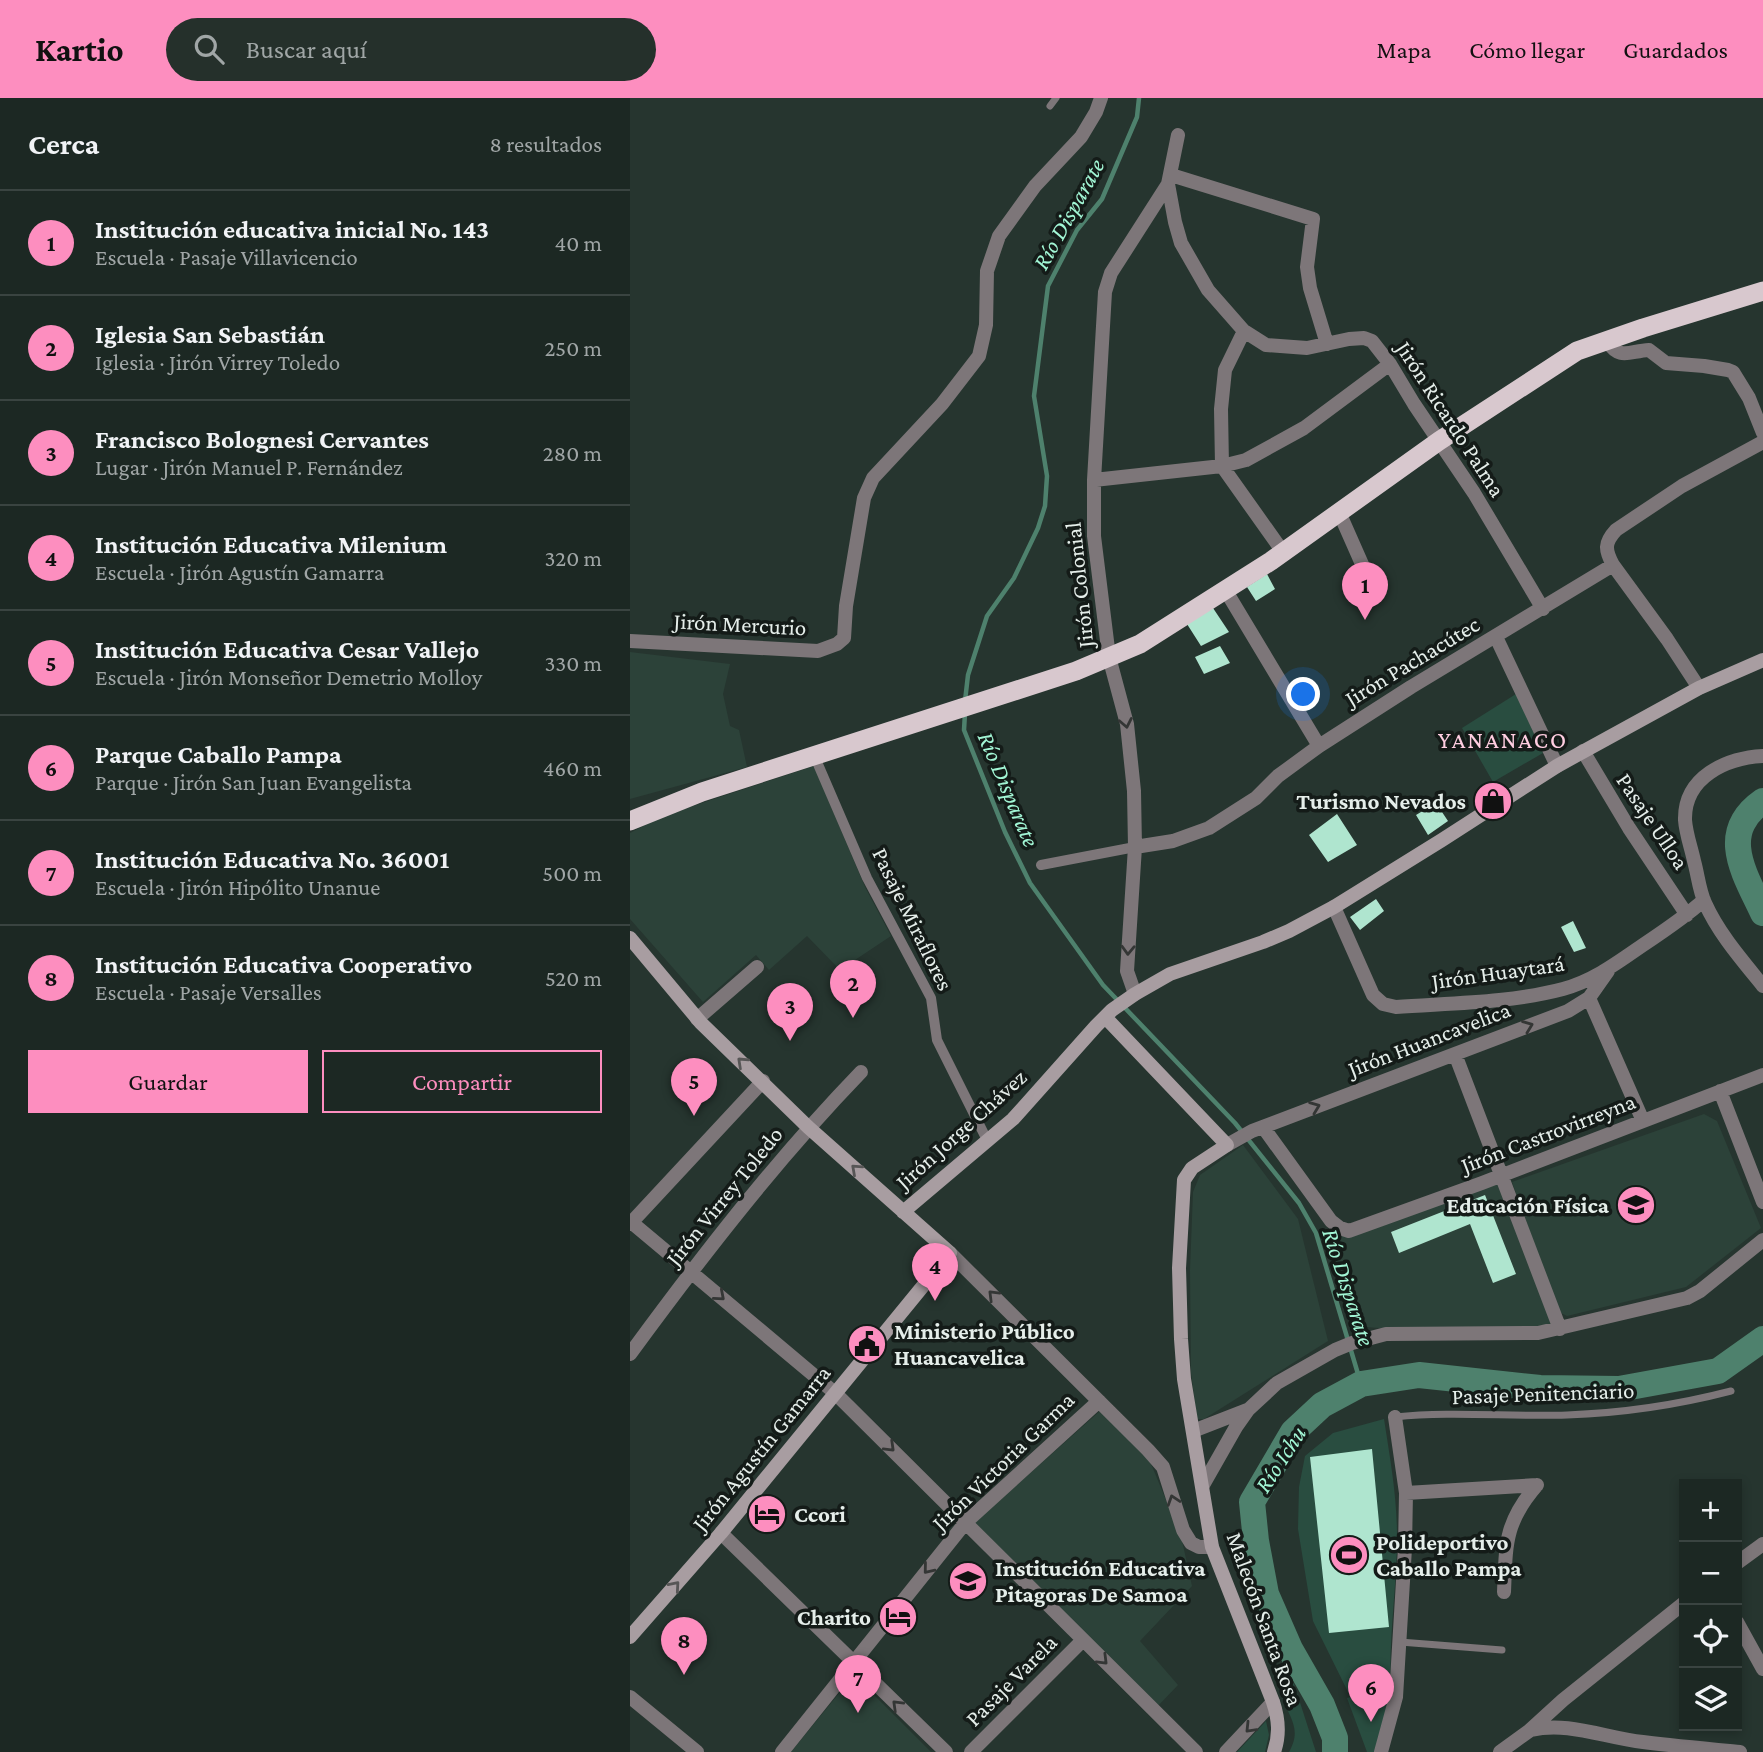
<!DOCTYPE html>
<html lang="es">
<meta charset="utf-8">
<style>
:root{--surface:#1c2823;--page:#25302b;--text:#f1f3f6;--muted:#a0a6a6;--line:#3a4441;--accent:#fd8ebf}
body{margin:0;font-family:"Crimson Pro",serif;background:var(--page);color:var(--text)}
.controls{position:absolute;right:21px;bottom:21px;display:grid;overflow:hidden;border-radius:0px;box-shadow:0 4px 10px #0003}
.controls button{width:63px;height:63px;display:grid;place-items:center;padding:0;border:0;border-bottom:2px solid var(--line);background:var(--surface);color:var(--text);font:35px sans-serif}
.you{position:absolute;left:674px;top:597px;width:24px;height:24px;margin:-18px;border:5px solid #fff;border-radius:50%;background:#1a73e8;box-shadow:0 0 0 10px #1a73e833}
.badge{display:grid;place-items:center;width:46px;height:46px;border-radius:50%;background:var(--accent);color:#111;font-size:23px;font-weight:700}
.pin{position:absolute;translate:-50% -58px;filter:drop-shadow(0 2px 4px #0008)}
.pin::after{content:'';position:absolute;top:37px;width:24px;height:21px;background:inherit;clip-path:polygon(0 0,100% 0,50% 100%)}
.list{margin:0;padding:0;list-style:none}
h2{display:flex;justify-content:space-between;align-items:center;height:91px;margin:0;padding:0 28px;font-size:30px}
h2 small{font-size:23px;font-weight:400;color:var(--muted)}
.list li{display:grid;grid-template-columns:46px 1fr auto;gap:21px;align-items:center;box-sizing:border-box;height:105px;padding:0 28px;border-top:2px solid var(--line)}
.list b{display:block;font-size:26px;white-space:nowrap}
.list p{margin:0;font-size:23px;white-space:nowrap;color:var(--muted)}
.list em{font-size:23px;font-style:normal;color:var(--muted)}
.actions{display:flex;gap:14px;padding:21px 28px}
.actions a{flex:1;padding:16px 0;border:2px solid var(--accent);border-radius:0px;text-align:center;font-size:24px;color:var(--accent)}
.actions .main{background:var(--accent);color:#111}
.icon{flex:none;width:38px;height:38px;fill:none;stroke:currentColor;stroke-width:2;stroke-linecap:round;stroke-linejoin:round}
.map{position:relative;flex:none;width:1133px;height:1654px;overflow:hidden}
header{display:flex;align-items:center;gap:42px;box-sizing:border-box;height:98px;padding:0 35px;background:var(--accent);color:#111}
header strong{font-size:33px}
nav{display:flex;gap:38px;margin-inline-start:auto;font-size:24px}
.search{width:490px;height:63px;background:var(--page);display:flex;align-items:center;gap:18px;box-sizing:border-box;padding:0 24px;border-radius:38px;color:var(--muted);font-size:26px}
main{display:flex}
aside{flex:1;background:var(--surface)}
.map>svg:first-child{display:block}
</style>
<header>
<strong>Kartio</strong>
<div class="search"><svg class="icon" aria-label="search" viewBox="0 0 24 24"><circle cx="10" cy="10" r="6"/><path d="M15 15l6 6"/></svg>Buscar aquí</div>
<nav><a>Mapa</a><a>Cómo llegar</a><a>Guardados</a></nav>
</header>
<main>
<aside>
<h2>Cerca<small>8 resultados</small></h2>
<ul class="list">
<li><span class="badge">1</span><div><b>Institución educativa inicial No. 143</b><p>Escuela · Pasaje Villavicencio</p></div><em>40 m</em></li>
<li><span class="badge">2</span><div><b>Iglesia San Sebastián</b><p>Iglesia · Jirón Virrey Toledo</p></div><em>250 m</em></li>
<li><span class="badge">3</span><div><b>Francisco Bolognesi Cervantes</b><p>Lugar · Jirón Manuel P. Fernández</p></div><em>280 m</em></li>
<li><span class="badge">4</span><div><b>Institución Educativa Milenium</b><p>Escuela · Jirón Agustín Gamarra</p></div><em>320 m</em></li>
<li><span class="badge">5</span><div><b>Institución Educativa Cesar Vallejo</b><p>Escuela · Jirón Monseñor Demetrio Molloy</p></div><em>330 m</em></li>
<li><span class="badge">6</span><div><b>Parque Caballo Pampa</b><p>Parque · Jirón San Juan Evangelista</p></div><em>460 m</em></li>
<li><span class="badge">7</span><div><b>Institución Educativa No. 36001</b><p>Escuela · Jirón Hipólito Unanue</p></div><em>500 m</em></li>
<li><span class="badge">8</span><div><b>Institución Educativa Cooperativo</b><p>Escuela · Pasaje Versalles</p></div><em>520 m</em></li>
</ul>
<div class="actions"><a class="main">Guardar</a><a>Compartir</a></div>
</aside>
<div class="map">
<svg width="1133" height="1654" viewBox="0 0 1133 1654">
<rect width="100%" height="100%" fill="#26352f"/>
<path fill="#2c4239" d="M 0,554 L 100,566 L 93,596 L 100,628 L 109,632 L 117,669 L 0,701 Z
M 184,668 L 235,789 L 261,838 L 210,872 L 177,838 L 139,872 L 126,857 L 73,904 L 0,821 L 0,735 L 32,718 Z
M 1074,1016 L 1087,1023 L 1131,1130 L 1056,1189 L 937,1218 L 929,1214 L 882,1084 Z
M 613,1047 L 668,1121 L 698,1243 L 574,1321 L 567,1321 L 561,1274 L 560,1172 L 563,1094 L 570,1077 Z
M 872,1077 L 928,1226 L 823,1236 L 736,1229 L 729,1226 L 698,1142 Z
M 470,1313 L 519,1361 L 551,1438 L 562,1488 L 510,1543 L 548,1587 L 526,1610 L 343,1426 Z
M 224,1577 L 301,1654 L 161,1654 Z"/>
<path fill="#294d40" d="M 886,596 L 913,655 L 863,684 L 832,630 Z
M 754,1321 C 760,1360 767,1398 767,1438 C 767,1490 758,1542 761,1594 L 719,1596 L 683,1523 L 668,1431 L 669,1389 L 675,1358 L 703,1335 Z
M 650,1575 L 659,1579 L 664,1586 L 686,1654 L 659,1654 C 672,1631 660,1621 652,1599 C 650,1592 650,1583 650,1575 Z
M 733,1596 L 760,1599 L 746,1654 L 737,1654 L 717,1600 Z
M 636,1623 L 639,1637 L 635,1654 L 607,1654 Z"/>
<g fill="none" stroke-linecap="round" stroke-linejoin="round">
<path stroke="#4e816d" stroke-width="4.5" d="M 335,603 L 338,577 L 357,518 L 384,480 L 408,430 L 415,408 L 417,378 L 404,298 L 418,188 L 447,132 L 472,101 L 507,19 L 509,0
M 335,615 L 334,632 L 375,734 L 400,785 L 473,887 L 605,1025 L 669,1105 L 686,1135 L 731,1286"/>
<path stroke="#4e816d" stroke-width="26" d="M 1133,703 C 1087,735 1115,776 1133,815
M 705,1654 L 705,1640 L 692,1607 L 660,1551 L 636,1496 L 626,1443 L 622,1404 L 663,1334 L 692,1307 L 731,1286 L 789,1277 L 910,1290 L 989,1291 L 1088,1273 L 1133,1241"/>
</g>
<path fill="#afe5cf" d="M 637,476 L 645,491 L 626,503 L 617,489 Z
M 583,510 L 599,534 L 571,548 L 557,526 Z
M 590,548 L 600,565 L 574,576 L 565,559 Z
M 806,705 L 818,723 L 798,737 L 786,717 Z
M 707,716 L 727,747 L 698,764 L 679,737 Z
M 746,801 L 754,813 L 730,832 L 720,819 Z
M 943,823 L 956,850 L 944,854 L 931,829 Z
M 855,1097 L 886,1176 L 863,1185 L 840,1126 L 769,1155 L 761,1134 Z
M 742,1351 L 759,1529 L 699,1535 L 680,1359 Z"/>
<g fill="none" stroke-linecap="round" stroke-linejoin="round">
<path stroke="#7d7679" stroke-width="7" d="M 420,8 L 426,0
M 765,1319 C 822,1313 880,1319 937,1317 C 993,1315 1047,1307 1101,1293
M 770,1544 L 872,1552"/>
<path stroke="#7d7679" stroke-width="10" d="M 184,657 L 237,780 L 301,900 L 307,942 L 357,1042
M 411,767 L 505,749"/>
<path stroke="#7d7679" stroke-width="14" d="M 548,37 L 538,86 L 545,124 L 551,145 L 578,192 L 614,233 L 636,247 L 677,250 L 719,241 L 734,240 L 742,243 L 760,266 L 784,306 L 844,395 L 913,511
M 541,77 L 683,121 L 677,169 L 680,190 L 697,246
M 614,233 L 595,272 L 591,311 L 592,368 L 653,454
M 977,243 C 990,263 999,253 1019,252 L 1036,265 L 1074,268 L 1098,272 L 1103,274 L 1119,300 L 1133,335
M 464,382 L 592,368 L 616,362 L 674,330 L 760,266
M 709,414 L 739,482
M 983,467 L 1037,541 L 1069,590
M 596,493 L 689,648
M 866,539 L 927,668
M 0,543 L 188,553 L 207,546 L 214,540 L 216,508 L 234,400 L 243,380 L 312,306 L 349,258 L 356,227 L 357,173 L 369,138 L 405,88 L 451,39 L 466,14 L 471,0
M 953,653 L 999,730 L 1057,817
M 1133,658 C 1096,660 1054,679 1055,722 C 1056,736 1061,749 1064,763 C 1068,777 1069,792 1075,805 C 1089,836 1112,862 1133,888
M 505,749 L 543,743 L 579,730 L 626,700 L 648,678 L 689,648 L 781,589 L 983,467 C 975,452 974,445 986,432 L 1052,388 L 1133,344
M 704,809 L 743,897 L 753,906 L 766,909 C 821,905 880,905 933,891 C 963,883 987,865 1013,847 C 1034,833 1055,819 1074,802
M 505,896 L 497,873 L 505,749 L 504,693 L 497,626 L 479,559 L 464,438 L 464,382 L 475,194 L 481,175 L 538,86
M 959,900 L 1013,1023
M 67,921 L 127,869
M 825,956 L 930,1231
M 1090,993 L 1133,1104
M 633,1029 L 701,1123 L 710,1130 L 719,1133 L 852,1085 L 1133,977
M 597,1047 L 622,1033 L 938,913 L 959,900 L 978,873
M 0,1123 L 205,1295 L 566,1654
M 0,1126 L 133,983
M 320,1155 L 518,1352 L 533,1369 L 553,1432 L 561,1445 L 569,1449 L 582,1449
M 0,1256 C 72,1158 146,1062 231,974
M 563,1333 L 617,1312
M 573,1387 L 606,1329 L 618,1312 L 647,1285 L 705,1252 L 722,1245 L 756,1236 L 908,1235 L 1057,1200 L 1070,1193 L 1133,1142
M 776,1395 L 907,1387
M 91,1435 L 316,1654
M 1107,1465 L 1133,1446
M 874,1494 C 876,1447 874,1425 907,1387
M 1107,1524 L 1133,1571
M 0,1599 L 67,1654
M 901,1632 C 938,1623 975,1640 1013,1644 C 1045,1648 1078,1651 1110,1654
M 152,1654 L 336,1424 L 469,1303
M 341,1654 L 453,1542
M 596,1654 L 643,1604
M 751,1654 L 766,1599 L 775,1450 L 776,1395 L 765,1319
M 870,1654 L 899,1633 L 933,1602 L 1054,1505"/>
<path stroke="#a89da1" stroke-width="14" d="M 0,840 L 71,925 L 178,1029 L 320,1155 L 91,1435 L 0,1539
M 475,919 L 597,1047 L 562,1070 L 554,1082 L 549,1170 L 551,1241 L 554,1281 L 582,1449 L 643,1604 C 649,1622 650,1637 644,1654
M 273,1114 L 383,1021 L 466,928 L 482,912 L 505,896 L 540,876 L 633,844 L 659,833 L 704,809 L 812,742 L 927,668 L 1069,590 L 1133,562"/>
<path stroke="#d8c8ce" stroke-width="19" d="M 0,723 L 72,694 L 446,573 L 510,546 L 641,463 L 809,343 L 947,253 L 1013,230 L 1133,193"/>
</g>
<defs><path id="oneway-chevron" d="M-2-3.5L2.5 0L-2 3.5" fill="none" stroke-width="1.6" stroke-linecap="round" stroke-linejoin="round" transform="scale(1.75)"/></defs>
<g stroke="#343635">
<use href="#oneway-chevron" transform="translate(496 625) rotate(79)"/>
<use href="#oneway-chevron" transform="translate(498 852) rotate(92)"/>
<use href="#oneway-chevron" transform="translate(898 928) rotate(-21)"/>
<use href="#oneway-chevron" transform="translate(685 1009) rotate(-21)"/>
<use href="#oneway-chevron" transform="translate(363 1197) rotate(-135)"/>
<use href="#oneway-chevron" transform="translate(90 1198) rotate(41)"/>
<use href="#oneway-chevron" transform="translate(260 1349) rotate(44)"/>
<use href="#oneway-chevron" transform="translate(543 1402) rotate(-108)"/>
<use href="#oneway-chevron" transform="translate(298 1471) rotate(129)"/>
<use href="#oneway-chevron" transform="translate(473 1562) rotate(45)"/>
<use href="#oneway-chevron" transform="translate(267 1607) rotate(-136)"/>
<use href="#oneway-chevron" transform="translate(620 1630) rotate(134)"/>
</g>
<g stroke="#575656">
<use href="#oneway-chevron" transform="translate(112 964) rotate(-137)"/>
<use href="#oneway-chevron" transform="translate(226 1071) rotate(-138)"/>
<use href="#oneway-chevron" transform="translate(45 1488) rotate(-49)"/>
</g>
<defs>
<g id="shop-disc" transform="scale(2.0125)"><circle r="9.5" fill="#fd8ebf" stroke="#141b18"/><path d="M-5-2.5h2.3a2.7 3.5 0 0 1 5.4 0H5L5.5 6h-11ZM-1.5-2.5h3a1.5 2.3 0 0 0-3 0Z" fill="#111"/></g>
<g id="school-disc" transform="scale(2.0125)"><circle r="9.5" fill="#fd8ebf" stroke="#141b18"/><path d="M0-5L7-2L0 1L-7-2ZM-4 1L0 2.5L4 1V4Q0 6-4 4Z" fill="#111"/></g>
<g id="civic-disc" transform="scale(2.0125)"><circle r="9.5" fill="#fd8ebf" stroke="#141b18"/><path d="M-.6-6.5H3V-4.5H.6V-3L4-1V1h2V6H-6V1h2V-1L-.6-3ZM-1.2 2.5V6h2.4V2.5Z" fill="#111"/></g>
<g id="hotel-disc" transform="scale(2.0125)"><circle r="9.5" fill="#fd8ebf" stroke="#141b18"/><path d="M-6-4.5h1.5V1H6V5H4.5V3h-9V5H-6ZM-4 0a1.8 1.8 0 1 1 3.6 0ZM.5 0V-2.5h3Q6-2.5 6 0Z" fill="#111"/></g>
<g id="stadium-disc" transform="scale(2.0125)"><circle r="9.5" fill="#fd8ebf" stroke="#141b18"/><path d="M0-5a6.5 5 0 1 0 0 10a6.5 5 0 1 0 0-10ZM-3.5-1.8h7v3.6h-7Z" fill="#111"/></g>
</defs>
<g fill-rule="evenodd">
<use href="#shop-disc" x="863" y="703"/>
<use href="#school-disc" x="1006" y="1107"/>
<use href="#civic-disc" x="237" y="1246"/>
<use href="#hotel-disc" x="137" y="1416"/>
<use href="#stadium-disc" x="719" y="1457"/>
<use href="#school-disc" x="338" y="1483"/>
<use href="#hotel-disc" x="268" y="1519"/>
</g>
<g text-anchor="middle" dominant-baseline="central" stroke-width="7" stroke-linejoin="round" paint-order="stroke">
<g font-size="23" fill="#e5eeea" stroke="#141b18">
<text transform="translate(821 321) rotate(57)">Jirón Ricardo Palma</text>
<text transform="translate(449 487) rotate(-96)">Jirón Colonial</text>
<text transform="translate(110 526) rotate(3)">Jirón Mercurio</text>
<text transform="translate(782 563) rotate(-31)">Jirón Pachacútec</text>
<text transform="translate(1023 723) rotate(56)">Pasaje Ulloa</text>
<text transform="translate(283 821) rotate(64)">Pasaje Miraflores</text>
<text transform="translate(868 874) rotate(-8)">Jirón Huaytará</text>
<text transform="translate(799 941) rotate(-21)">Jirón Huancavelica</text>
<text transform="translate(331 1031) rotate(-42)">Jirón Jorge Chávez</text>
<text transform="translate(918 1035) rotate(-21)">Jirón Castrovirreyna</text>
<text transform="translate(94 1098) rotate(-51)">Jirón Virrey Toledo</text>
<text transform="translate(913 1295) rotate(-2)">Pasaje Penitenciario</text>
<text transform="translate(131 1350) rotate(-51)">Jirón Agustín Gamarra</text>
<text transform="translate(373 1363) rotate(-44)">Jirón Victoria Garma</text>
<text transform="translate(635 1521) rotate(70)">Malecón Santa Rosa</text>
<text transform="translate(381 1582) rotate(-45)">Pasaje Varela</text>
</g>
<g font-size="23" font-weight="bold" fill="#e5eeea" stroke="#141b18" text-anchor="start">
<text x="836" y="703" text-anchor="end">Turismo Nevados</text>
<text x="979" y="1107" text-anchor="end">Educación Física</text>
<text x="264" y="1233">Ministerio Público<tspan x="264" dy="26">Huancavelica</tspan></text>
<text x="164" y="1416">Ccori</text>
<text x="746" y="1444">Polideportivo<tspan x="746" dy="26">Caballo Pampa</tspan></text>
<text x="365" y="1470">Institución Educativa<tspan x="365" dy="26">Pitagoras De Samoa</tspan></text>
<text x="241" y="1519" text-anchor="end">Charito</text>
</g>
<g font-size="24" font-style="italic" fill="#a2f6d5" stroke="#141b18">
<text transform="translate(438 116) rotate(-61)">Río Disparate</text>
<text transform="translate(379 691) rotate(67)">Río Disparate</text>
<text transform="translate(719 1189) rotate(72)">Río Disparate</text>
<text transform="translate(650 1361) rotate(-57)">Río Ichu</text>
</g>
<g font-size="24" letter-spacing="2" fill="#ffcee1" stroke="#141b18">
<text x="873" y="641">YANANACO</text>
</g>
</g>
</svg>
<div class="controls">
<button>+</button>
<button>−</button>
<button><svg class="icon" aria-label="locate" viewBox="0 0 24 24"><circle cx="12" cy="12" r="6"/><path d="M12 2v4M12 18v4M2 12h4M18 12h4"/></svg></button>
<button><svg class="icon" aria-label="layers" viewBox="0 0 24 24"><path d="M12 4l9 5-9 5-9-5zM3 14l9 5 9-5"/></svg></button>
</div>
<div class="you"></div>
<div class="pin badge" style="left:735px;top:522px">1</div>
<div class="pin badge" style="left:223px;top:920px">2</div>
<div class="pin badge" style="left:160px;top:943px">3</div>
<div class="pin badge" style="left:305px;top:1203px">4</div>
<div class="pin badge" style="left:64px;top:1018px">5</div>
<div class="pin badge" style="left:741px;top:1624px">6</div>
<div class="pin badge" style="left:228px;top:1615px">7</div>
<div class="pin badge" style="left:54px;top:1577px">8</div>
</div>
</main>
